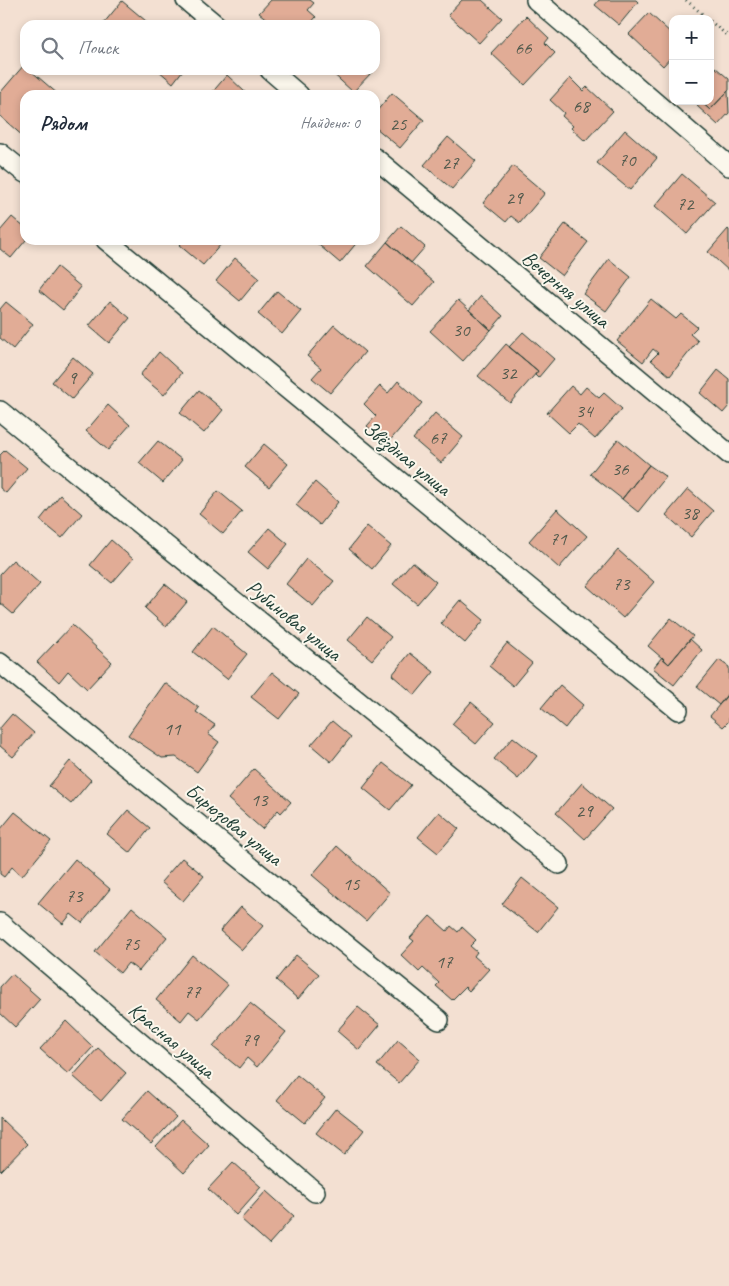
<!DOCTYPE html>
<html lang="ru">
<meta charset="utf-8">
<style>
:root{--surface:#fff;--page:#f6f6f7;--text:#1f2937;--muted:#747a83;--line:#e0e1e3}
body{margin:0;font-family:Caveat,sans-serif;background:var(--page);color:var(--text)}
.controls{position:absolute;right:15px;top:15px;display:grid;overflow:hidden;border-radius:10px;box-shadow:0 2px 8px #0003}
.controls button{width:45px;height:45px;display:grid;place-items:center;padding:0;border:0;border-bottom:1px solid var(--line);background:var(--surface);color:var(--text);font:25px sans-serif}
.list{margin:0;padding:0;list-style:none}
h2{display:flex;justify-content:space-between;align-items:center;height:65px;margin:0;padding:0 20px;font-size:21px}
h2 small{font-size:16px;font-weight:400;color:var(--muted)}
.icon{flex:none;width:28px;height:28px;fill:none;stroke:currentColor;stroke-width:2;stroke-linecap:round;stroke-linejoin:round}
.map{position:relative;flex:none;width:729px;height:1286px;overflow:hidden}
.search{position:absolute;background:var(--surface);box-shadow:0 2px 8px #0003;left:20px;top:20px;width:360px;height:55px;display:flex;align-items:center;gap:12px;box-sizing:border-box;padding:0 18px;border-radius:15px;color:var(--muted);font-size:19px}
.panel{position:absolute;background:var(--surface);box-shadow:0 2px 8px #0003;left:20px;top:90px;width:360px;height:155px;border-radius:15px}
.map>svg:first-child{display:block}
</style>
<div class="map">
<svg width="729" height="1286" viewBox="0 0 729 1286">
<rect width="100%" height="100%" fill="#f3e0d2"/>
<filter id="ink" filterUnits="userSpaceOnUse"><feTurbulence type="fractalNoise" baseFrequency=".02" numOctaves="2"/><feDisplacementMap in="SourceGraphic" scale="10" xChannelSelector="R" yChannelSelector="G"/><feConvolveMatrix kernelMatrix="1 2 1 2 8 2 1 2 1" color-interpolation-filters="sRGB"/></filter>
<g filter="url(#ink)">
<path fill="#e1ac96" stroke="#1f3d34" d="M 271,0 L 310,0 L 314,3 L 308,10 L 316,17 L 309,25 L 263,25 L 268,20 L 259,13 Z
M 462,0 L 482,0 L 502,18 L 479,43 L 448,15 Z
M 599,0 L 636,0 L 638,2 L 619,25 L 595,5 Z
M 122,1 L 146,21 L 143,25 L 105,25 L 103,24 Z
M 649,13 L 673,35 L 673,55 L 663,66 L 629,34 Z
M 526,16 L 549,38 L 545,43 L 555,53 L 525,85 L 491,53 Z
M 24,65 L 25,70 L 30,70 L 59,95 L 25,95 L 25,138 L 0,116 L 0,93 Z
M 715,67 L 729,79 L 729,90 L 710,110 L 701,101 L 710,101 L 710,73 Z
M 158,70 L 183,70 L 173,83 Z
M 329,70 L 374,70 L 353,92 Z
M 227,75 L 246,93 L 244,95 L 210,95 Z
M 570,78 L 583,91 L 587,87 L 613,111 L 585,141 L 571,128 L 573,126 L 562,116 L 564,113 L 550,100 Z
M 728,91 L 729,113 L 718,125 L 697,106 L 701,102 L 710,110 Z
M 392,93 L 424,120 L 400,148 L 375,127 L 375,113 Z
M 625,130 L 657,158 L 630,190 L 597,163 Z
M 448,137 L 476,161 L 452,189 L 424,165 Z
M 513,166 L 545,193 L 520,223 L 511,216 L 506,222 L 483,203 Z
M 682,174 L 715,202 L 687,234 L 655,206 Z
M 12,217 L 25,228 L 26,240 L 11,258 L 0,249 L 0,231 Z
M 565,224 L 588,242 L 562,276 L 539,258 Z
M 401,226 L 425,247 L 411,263 L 387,242 Z
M 728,229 L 729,230 L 729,271 L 708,252 Z
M 184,240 L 219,240 L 222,243 L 203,265 L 179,245 Z
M 313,240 L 359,240 L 340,263 Z
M 387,242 L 434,282 L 413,306 L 367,266 Z
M 235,258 L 259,278 L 240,301 L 216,281 Z
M 609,259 L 631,277 L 606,311 L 583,294 Z
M 57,267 L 81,287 L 63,310 L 39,290 Z
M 277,291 L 301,311 L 282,334 L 258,314 Z
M 481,296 L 503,316 L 491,330 L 469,310 Z
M 651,299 L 676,319 L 681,314 L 697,327 L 690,334 L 698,341 L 670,376 L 651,360 L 658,353 L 653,349 L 643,362 L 617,341 Z
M 458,300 L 491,330 L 463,361 L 430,331 Z
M 110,301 L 130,318 L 109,343 L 89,326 Z
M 6,302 L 33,324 L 13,349 L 0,338 L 0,309 Z
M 334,325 L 365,352 L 330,393 L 312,378 L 321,368 L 307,356 Z
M 523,332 L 554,359 L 538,378 L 535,375 L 538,371 L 509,347 Z
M 506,344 L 538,371 L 510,403 L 478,376 Z
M 159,352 L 182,373 L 164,395 L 140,375 Z
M 73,357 L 93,374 L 72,399 L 52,382 Z
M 718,370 L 729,379 L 729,406 L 723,413 L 700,393 Z
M 398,381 L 422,403 L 387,444 L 367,426 L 376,416 L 364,404 L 380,386 L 388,393 Z
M 571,386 L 580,394 L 586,387 L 599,398 L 604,393 L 622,409 L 595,439 L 578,424 L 569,433 L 547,413 Z
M 199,390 L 223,410 L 204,433 L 180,413 Z
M 108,405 L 130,425 L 108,450 L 86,431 Z
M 435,413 L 463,437 L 441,463 L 413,439 Z
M 618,439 L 649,465 L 622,499 L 590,474 Z
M 158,441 L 182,460 L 163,483 L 139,463 Z
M 264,444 L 288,464 L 269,487 L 245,467 Z
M 5,450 L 27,468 L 6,493 L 0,488 L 0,455 Z
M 649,465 L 666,477 L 638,512 L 622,499 Z
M 315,482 L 338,502 L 320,525 L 296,505 Z
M 688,489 L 713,511 L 691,537 L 666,515 Z
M 218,491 L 242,511 L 223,534 L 199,514 Z
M 60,495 L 82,514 L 62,538 L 40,520 Z
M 557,509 L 587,536 L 559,568 L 529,541 Z
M 367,526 L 391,546 L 372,569 L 349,549 Z
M 269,528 L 288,544 L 268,569 L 248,552 Z
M 111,540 L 133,559 L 112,583 L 90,565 Z
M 618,550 L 654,582 L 623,618 L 587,586 Z
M 306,559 L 334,581 L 313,606 L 286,584 Z
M 13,560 L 40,584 L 13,614 L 0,603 L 0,574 Z
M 412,562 L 436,582 L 417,604 L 393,584 Z
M 165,584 L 187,602 L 166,627 L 145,608 Z
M 460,600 L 484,620 L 465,643 L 441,623 Z
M 367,617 L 391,637 L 372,660 L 348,640 Z
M 671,618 L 693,636 L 669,664 L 648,646 Z
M 72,625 L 112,662 L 87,689 L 68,671 L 59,682 L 37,662 Z
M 213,626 L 247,654 L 227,679 L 193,652 Z
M 690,639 L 702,650 L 674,685 L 653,668 L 662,657 L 669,664 Z
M 507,643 L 532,663 L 513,686 L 489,666 Z
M 410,653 L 434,672 L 415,695 L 392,675 Z
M 719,660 L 729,667 L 729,692 L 719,705 L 697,687 Z
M 272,672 L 299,694 L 279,719 L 251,697 Z
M 165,683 L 199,708 L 196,712 L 215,725 L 208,734 L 219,742 L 197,772 L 176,757 L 162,758 L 128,735 Z
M 560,685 L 583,705 L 565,728 L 541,708 Z
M 729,693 L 729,721 L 723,727 L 710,716 Z
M 471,702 L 495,722 L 476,744 L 452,724 Z
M 12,714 L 34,733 L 13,757 L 0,746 L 0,728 Z
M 332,721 L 351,737 L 331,762 L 311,745 Z
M 513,737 L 537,756 L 518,779 L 494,759 Z
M 70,761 L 91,780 L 71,804 L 49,786 Z
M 383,763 L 411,785 L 390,810 L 363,788 Z
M 254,769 L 291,802 L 281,813 L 278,810 L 262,829 L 228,799 Z
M 582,783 L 612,809 L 585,839 L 556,813 Z
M 128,810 L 150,828 L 130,853 L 107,834 Z
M 15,812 L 51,841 L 22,876 L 12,867 L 4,877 L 0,874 L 0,830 Z
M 439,812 L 459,829 L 438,853 L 418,837 Z
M 337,846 L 390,893 L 366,921 L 312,875 Z
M 182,858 L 204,876 L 183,901 L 161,882 Z
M 75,859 L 110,889 L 82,923 L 71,914 L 63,924 L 38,903 Z
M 522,878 L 558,907 L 538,932 L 502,904 Z
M 132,907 L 167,937 L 139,971 L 128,963 L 120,973 L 95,952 Z
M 241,907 L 263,926 L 242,950 L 220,931 Z
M 430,916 L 447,931 L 451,926 L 458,932 L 462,927 L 476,940 L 470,946 L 477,952 L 474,956 L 489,969 L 469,991 L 465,987 L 452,1000 L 436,986 L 439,983 L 423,968 L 419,972 L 401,955 L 414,941 L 410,938 Z
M 192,955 L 228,985 L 199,1019 L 189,1011 L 181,1021 L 156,1000 Z
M 296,955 L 319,974 L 298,999 L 276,980 Z
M 12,974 L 40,999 L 15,1027 L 0,1013 L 0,987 Z
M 250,1003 L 286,1032 L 257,1067 L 247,1058 L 239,1068 L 213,1047 Z
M 358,1007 L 380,1025 L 359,1050 L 337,1031 Z
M 66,1021 L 93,1047 L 68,1074 L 40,1049 Z
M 398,1040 L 420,1059 L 399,1083 L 377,1065 Z
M 98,1048 L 126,1073 L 101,1101 L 73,1076 Z
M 297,1075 L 325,1098 L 305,1123 L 277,1100 Z
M 147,1091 L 176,1117 L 151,1144 L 122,1119 Z
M 336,1108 L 364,1130 L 344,1155 L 316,1133 Z
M 0,1118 L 27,1144 L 1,1171 L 0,1170 Z
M 181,1120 L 209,1145 L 184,1173 L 156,1147 Z
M 233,1162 L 261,1187 L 236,1215 L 208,1189 Z
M 266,1191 L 294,1216 L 269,1244 L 241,1219 Z"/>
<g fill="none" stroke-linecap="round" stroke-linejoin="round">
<g stroke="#1f3d34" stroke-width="22">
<path id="street" d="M 186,0 L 216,25
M 536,0 L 729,166
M 270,70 L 299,95
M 0,153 L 25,173
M 375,158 L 729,454
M 106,240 L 678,710
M 0,411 L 559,864
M 0,663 L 439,1020
M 0,923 L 315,1192"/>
</g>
<path stroke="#1f3d34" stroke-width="3" stroke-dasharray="1 4" stroke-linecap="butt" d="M 686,0 L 708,19
M 710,21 L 729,37"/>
<use href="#street" stroke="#fbf7ec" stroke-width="19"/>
</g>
</g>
<g text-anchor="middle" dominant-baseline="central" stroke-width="4" stroke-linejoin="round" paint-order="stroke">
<g font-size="19" fill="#50594c">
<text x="523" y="48">66</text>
<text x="581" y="106">68</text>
<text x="398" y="124">25</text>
<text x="627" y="160">70</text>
<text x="450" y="163">27</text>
<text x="514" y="198">29</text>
<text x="685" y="204">72</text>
<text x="461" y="330">30</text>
<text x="508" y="373">32</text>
<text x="72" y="378">9</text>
<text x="584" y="411">34</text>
<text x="438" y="438">67</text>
<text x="620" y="469">36</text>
<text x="690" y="513">38</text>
<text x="558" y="539">71</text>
<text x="621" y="584">73</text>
<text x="172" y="729">11</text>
<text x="259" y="800">13</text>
<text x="584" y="811">29</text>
<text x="351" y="884">15</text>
<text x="74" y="896">73</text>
<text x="131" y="944">75</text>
<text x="444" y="962">17</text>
<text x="192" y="992">77</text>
<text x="250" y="1040">79</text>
</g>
<g font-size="21" fill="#1f3d34" stroke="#fbf7ec">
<text transform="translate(566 289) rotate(40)">Вечерняя улица</text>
<text transform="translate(407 458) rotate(39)">Звёздная улица</text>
<text transform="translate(294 620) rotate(39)">Рубиновая улица</text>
<text transform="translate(234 824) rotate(39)">Бирюзовая улица</text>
<text transform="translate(172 1040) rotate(40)">Красная улица</text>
</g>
</g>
</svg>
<div class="controls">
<button>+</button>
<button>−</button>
</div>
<div class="search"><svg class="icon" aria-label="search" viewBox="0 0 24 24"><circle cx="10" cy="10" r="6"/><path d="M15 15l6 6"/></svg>Поиск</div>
<section class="panel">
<h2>Рядом<small>Найдено: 0</small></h2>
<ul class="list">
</ul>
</section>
</div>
